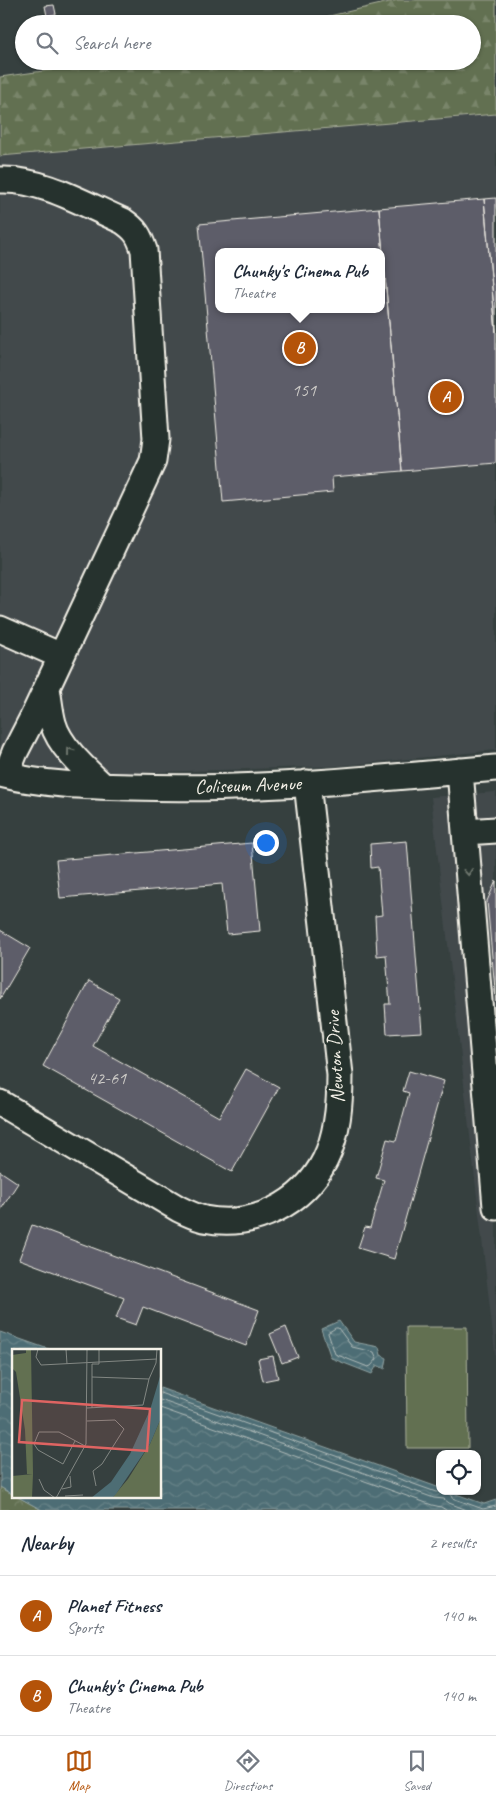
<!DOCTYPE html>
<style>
:root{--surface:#fff;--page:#f6f6f7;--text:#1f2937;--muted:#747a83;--line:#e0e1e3;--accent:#b45309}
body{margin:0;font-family:Caveat,sans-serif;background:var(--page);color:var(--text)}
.controls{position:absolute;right:15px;bottom:15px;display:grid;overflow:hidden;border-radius:10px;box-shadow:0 1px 4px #0004}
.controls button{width:45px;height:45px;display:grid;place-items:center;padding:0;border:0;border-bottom:1px solid var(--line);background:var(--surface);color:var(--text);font:25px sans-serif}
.you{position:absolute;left:265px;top:842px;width:18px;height:18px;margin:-12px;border:4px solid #fff;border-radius:50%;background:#1a73e8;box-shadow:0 0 0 8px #1a73e833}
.badge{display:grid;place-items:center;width:32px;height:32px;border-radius:50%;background:var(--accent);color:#fff;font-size:16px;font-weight:700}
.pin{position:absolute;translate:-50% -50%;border:2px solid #fff;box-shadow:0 1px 5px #0006}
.popup{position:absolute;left:215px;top:248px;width:170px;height:65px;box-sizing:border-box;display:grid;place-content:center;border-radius:10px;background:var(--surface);filter:drop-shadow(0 1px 4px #0005);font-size:16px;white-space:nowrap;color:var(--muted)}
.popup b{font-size:19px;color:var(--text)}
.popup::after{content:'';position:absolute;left:50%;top:100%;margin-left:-10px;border:10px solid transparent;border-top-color:var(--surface)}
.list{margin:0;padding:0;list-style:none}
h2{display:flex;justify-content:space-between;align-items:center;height:65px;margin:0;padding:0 20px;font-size:21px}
h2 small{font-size:16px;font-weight:400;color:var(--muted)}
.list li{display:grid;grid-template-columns:32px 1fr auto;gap:15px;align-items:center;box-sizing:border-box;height:80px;padding:0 20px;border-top:1px solid var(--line)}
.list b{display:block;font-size:19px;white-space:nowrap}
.list p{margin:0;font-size:16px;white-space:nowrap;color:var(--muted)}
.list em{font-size:16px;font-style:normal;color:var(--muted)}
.icon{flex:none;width:28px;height:28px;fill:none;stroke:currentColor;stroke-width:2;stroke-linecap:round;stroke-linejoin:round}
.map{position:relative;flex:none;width:496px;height:1510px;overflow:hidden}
.search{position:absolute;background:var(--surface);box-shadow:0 1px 4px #0004;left:15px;right:15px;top:15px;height:55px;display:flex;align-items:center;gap:12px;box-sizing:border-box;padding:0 18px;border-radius:28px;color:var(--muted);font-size:19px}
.sheet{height:225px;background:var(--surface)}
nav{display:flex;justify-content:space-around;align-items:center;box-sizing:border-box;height:70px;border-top:1px solid var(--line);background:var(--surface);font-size:14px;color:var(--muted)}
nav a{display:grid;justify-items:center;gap:2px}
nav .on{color:var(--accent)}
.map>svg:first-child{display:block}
</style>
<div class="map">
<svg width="496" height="1510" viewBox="0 0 496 1510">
<defs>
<pattern id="forest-firs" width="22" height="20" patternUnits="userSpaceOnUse" patternTransform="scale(1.25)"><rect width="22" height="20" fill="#627051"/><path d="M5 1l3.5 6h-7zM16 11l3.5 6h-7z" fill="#79856a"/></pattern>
<pattern id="park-crowns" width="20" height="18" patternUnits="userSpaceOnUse" patternTransform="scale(1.25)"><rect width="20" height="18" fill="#627051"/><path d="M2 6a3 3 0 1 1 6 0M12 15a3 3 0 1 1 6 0" fill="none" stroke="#79856a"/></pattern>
<pattern id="water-waves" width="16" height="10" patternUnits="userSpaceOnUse" patternTransform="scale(1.25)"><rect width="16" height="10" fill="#4d6d74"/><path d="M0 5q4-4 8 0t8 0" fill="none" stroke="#678288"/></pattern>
</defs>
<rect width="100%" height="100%" fill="#36403f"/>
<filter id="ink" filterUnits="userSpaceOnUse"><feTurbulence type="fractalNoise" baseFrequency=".02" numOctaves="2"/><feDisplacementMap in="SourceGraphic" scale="10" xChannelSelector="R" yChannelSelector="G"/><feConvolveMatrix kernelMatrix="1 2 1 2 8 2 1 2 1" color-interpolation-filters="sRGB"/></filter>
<g filter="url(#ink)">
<path fill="#42494c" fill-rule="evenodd" d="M 496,114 L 496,750 L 338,766 L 69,775 L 0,756 L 0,156 ZM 219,252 L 381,252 L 381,309 L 219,309 Z
M 496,792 L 496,1361 L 431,797 Z"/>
<path fill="url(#forest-firs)" stroke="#abb09c" d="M 398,0 L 496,0 L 496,114 L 0,156 L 0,77 L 115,61 L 472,61 L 472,24 L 295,24 Z"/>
<path fill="url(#park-crowns)" stroke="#abb09c" d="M 0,1487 L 42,1510 L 0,1510 Z"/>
<path fill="#627051" stroke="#abb09c" d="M 406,1327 L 467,1327 L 468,1448 L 407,1448 Z"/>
<path fill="url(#water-waves)" stroke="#90a2a2" d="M 339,1321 L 354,1342 L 379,1347 L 381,1355 L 387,1358 L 385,1369 L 377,1365 L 372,1374 L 331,1358 L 321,1329 Z
M 0,1332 L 51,1350 L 14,1350 L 14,1495 L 0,1487 Z
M 160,1388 L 440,1488 L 440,1491 L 448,1491 L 484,1504 L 496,1500 L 496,1510 L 42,1510 L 16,1496 L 160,1496 Z"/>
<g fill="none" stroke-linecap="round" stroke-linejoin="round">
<path stroke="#b1bcba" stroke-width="1" d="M 336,1328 L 338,1328 L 352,1347 L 374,1352 L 377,1359 L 371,1366 L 368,1367 L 335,1354 L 328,1333 Z
M 160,1393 L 436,1492 L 443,1491
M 160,1400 L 434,1498 L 444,1499 L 449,1503 L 467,1510
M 160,1408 L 432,1505 L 441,1507 L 446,1510
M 449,1491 L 452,1498 L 483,1509 L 496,1506"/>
</g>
<path fill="#5d5d69" stroke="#f4f1e8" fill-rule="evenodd" d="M 54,5 L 56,14 L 47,16 L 45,6 Z
M 496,198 L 496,332 L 484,199 Z
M 484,199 L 496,332 L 496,463 L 402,471 L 379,208 Z
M 379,208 L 402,471 L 332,477 L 333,492 L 223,502 L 199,224 ZM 219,252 L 381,252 L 381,309 L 219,309 Z
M 407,841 L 422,1032 L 387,1034 L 385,1004 L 390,1004 L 386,955 L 377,956 L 375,916 L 382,915 L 378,867 L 371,868 L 370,844 Z
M 252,843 L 260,931 L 227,934 L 222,884 L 60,898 L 56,860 Z
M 496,881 L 496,1001 L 487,901 Z
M 0,930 L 30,948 L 0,999 Z
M 89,981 L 119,998 L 93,1046 L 219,1117 L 246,1069 L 279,1087 L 232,1172 L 43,1066 Z
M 409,1071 L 444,1081 L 394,1259 L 358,1248 L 365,1227 L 370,1228 L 384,1180 L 376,1178 L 387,1139 L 396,1141 L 409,1093 L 403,1091 Z
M 0,1171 L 18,1183 L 0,1211 Z
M 32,1225 L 259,1310 L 246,1346 L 143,1307 L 136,1325 L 116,1318 L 124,1298 L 19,1259 Z
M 286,1327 L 298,1357 L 282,1363 L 270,1334 Z
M 273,1356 L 278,1378 L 263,1381 L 258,1359 Z"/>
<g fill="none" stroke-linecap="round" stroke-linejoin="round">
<g stroke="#f4f1e8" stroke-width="29">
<path id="minor" d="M 0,180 C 41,178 86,205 123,221 C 136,230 139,235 144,250 L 156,439 L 153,461 L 33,717 L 15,752 L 6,775
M 0,629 L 61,656
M 47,688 C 49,700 50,712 53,723 C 59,746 86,770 103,786
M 460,771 L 496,1207
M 0,774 C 43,785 88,786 132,787 C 253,791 375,779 496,768
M 465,832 L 496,830
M 0,1103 L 179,1209 C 187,1213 196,1217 204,1219 C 253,1229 303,1204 325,1160 C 338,1134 340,1103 340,1075 L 307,783"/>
</g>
<use href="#minor" stroke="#26332d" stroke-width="25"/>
</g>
<defs><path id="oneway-chevron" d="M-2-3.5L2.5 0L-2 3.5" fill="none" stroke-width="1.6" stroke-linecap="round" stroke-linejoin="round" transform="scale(1.25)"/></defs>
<g stroke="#6e766e">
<use href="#oneway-chevron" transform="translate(70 751) rotate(-127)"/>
<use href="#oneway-chevron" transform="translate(468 872) rotate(85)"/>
</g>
</g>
<g text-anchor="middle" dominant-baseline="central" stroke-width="4.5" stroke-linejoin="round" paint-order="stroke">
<g font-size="18" fill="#ceccc8">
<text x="304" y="390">151</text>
<text x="107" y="1078">42-61</text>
</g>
<g font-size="20" fill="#f4f1e8" stroke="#26332d">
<text transform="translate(248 785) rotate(-2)">Coliseum Avenue</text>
<text transform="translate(335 1057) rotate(-93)">Newton Drive</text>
</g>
</g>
<g transform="translate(12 1349)">
<rect width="149" height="149" fill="#36403f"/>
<path d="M 14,0 L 19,0 L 21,125 L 15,125 L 13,81 L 4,23 L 0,19 L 0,6 L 14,4 Z" fill="#627051"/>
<path d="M 149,69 L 149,149 L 100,149 L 116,130 L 138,95 ZM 21,125 L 20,149 L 0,149 L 0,127 Z" fill="#627051"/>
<path d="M 149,24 L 149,69 L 138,95 L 104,145 L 100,149 L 79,149 L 99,133 L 118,105 L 138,61 Z" fill="#4d6d74"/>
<path fill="none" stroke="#828783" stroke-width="1" d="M 26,0 L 24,8 L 29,16 L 145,10M 54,0 L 55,15M 80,28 L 137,30 L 144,14 L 145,0M 75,59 L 131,56 L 137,30M 80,59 L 80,15 L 87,15 L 87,0M 75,72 L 103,71 L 112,80 L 90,115 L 81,122 L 84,137M 63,92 L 51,115 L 26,101 L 22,95 L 27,83 L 47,83 L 73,97M 27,130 L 32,141 L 43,149M 50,140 L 59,138 L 58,127M 53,147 L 71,146M 44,149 L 74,95 L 75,0"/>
<path fill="#df6462" fill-opacity="0.15" stroke="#df6462" stroke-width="2.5" d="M 10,51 L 138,60 L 135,102 L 7,93 Z"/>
<rect width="149" height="149" fill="none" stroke="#f4f1e8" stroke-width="2.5"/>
</g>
</svg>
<div class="controls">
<button><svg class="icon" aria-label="locate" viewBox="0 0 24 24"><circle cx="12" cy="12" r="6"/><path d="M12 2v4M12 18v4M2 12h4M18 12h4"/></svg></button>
</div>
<div class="you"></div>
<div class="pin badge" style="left:446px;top:397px">A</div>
<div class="pin badge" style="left:300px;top:348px">B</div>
<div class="popup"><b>Chunky's Cinema Pub</b>Theatre</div>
<div class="search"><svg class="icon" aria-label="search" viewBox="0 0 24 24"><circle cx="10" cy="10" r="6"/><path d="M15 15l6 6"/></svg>Search here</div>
</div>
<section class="sheet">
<h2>Nearby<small>2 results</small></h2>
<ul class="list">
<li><span class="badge">A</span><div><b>Planet Fitness</b><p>Sports</p></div><em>140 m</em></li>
<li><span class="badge">B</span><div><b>Chunky's Cinema Pub</b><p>Theatre</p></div><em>140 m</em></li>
</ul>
</section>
<nav>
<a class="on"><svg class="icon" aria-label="map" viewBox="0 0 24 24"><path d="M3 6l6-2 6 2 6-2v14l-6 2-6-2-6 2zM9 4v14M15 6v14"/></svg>Map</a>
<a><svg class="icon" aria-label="directions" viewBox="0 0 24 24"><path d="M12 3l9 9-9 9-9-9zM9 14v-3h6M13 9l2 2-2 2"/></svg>Directions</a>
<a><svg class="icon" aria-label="saved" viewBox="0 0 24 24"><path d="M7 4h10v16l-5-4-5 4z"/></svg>Saved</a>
</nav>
